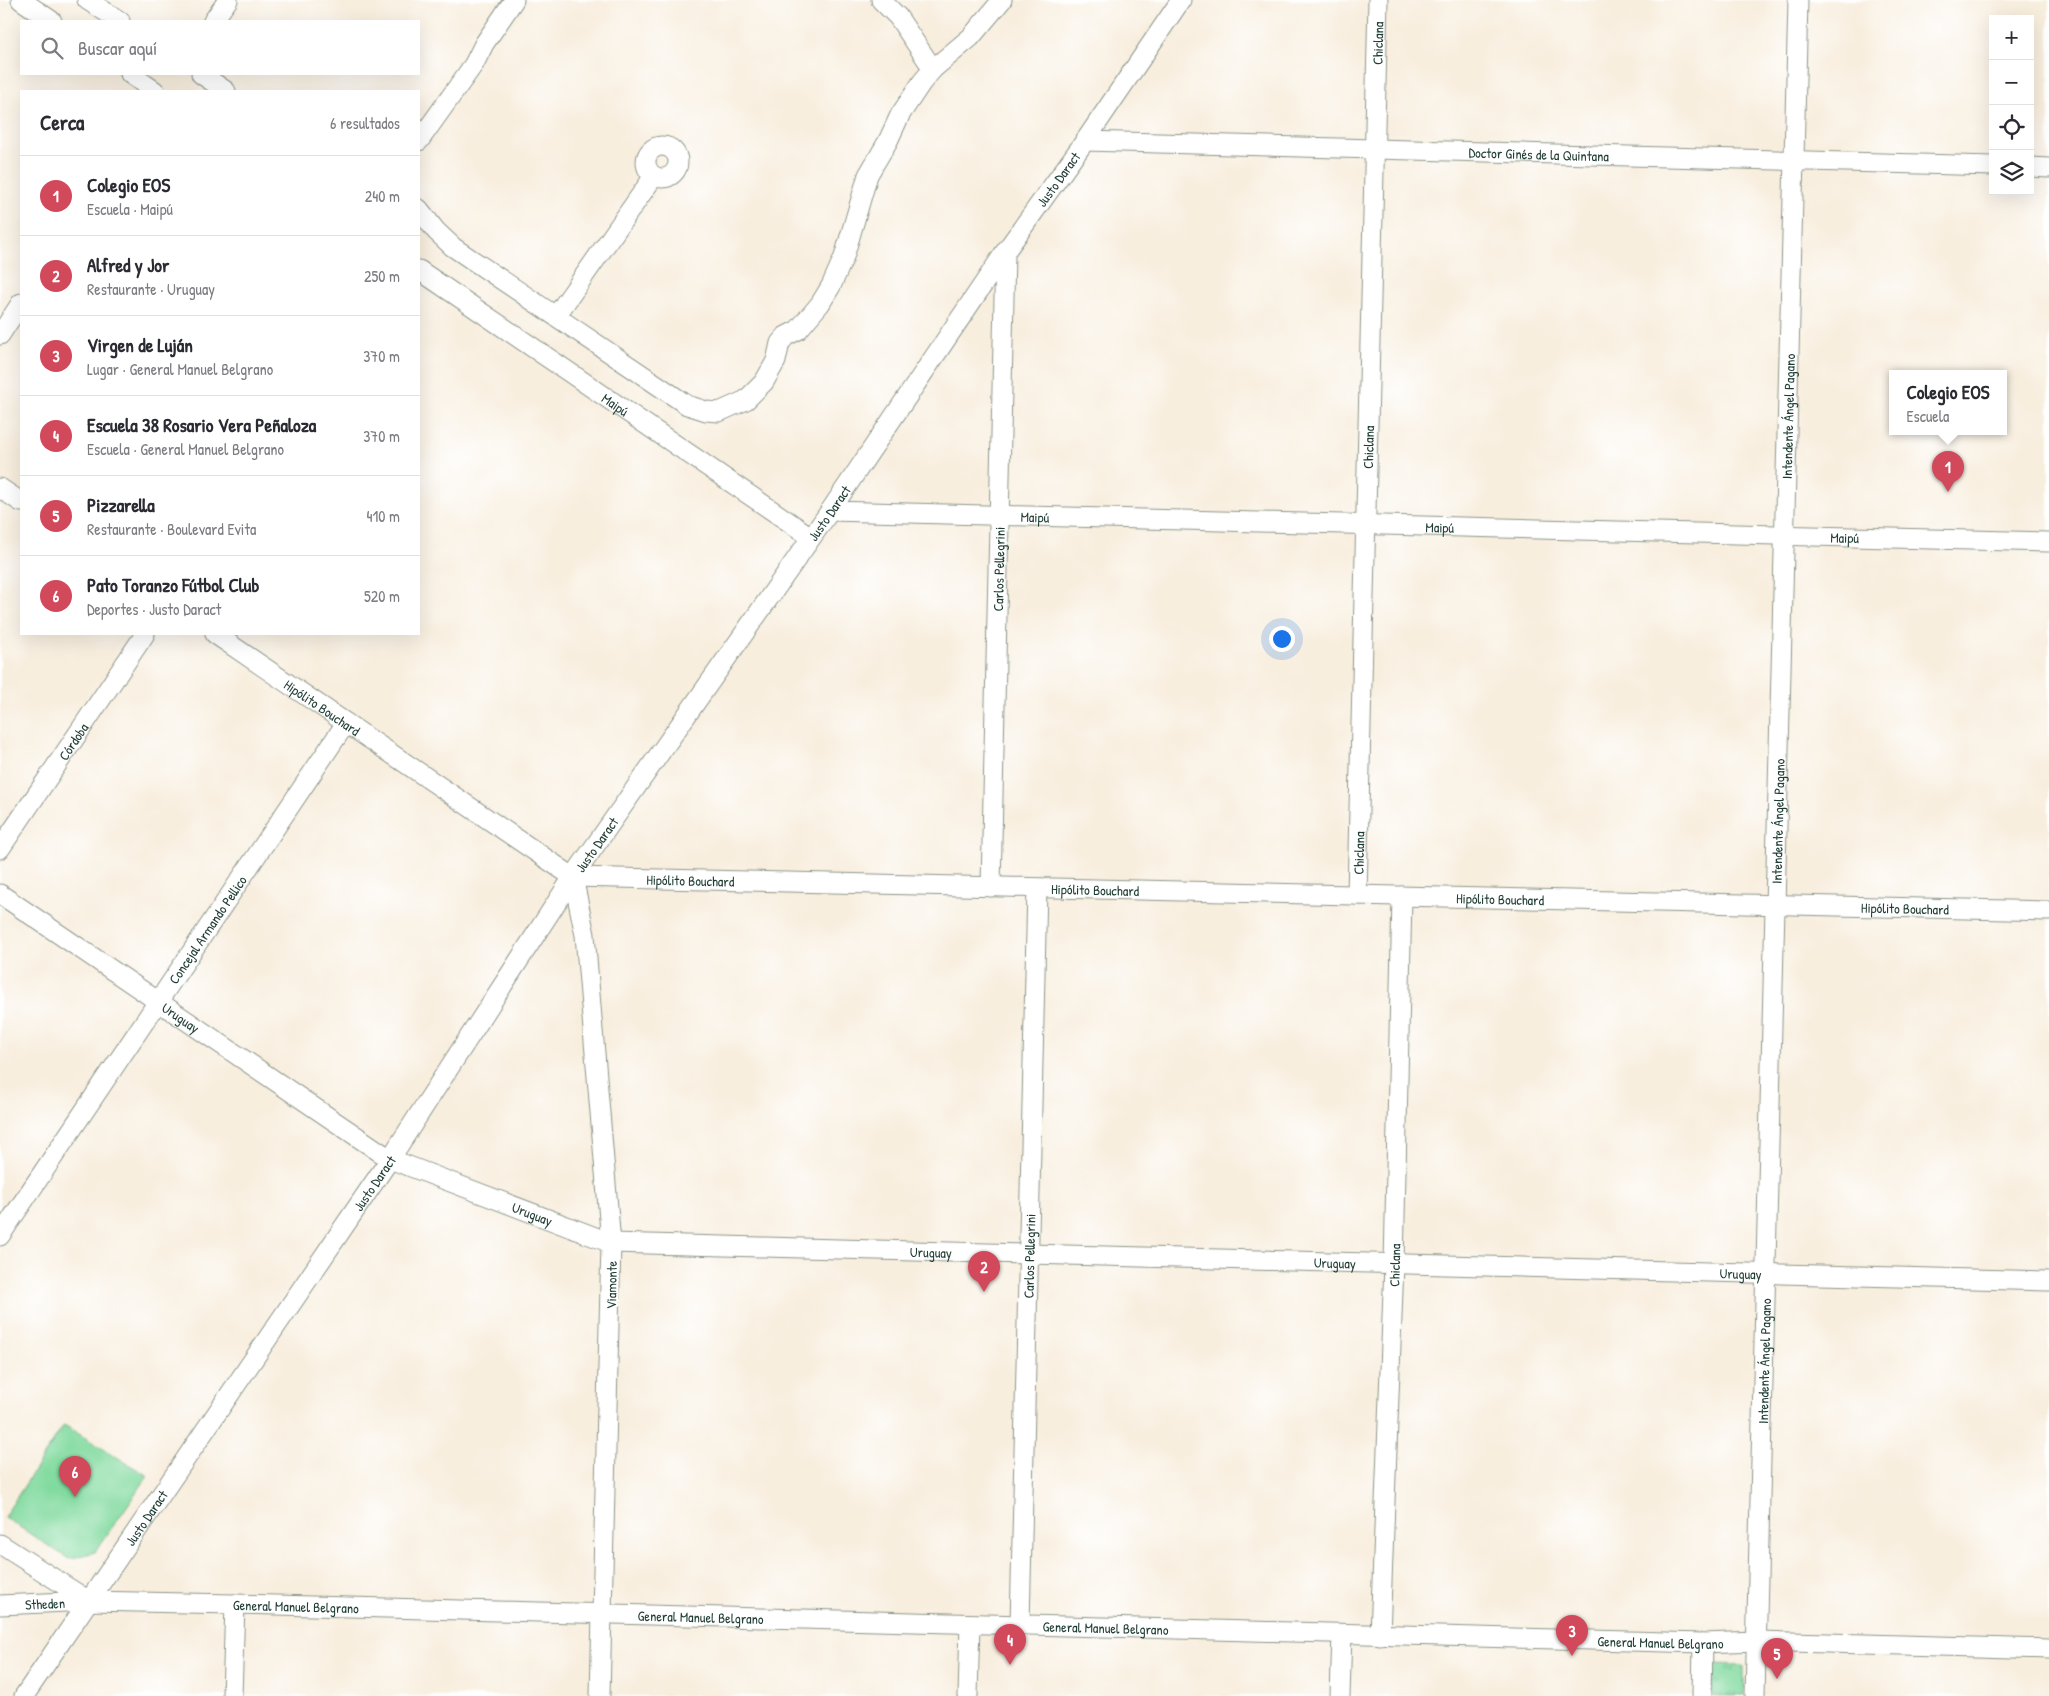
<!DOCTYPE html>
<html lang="es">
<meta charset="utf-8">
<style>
:root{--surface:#fff;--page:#f2f2f3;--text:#2b2b33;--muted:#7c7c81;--line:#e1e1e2;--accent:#d1495b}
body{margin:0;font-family:"Patrick Hand",sans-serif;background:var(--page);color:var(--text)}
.controls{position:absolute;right:15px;top:15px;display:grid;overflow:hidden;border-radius:0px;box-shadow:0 5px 20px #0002}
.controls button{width:45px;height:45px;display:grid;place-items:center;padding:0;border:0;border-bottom:1px solid var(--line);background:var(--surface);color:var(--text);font:25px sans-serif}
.you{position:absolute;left:1281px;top:638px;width:18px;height:18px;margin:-12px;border:4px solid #fff;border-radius:50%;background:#1a73e8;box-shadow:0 0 0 8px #1a73e833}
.badge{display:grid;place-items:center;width:32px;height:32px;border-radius:50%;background:var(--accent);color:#fff;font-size:16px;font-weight:700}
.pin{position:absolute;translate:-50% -41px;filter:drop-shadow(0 1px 2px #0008)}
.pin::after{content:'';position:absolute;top:26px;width:18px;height:15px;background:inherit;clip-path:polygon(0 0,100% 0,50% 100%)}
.popup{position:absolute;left:1889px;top:370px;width:118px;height:65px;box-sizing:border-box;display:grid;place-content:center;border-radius:0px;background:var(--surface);filter:drop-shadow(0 1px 4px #0005);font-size:16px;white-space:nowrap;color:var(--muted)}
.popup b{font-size:19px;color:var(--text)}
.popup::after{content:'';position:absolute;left:50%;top:100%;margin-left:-10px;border:10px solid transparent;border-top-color:var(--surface)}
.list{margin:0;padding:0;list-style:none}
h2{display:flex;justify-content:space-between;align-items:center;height:65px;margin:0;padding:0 20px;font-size:21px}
h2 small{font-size:16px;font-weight:400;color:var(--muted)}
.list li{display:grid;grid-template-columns:32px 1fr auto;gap:15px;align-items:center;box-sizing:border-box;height:80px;padding:0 20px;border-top:1px solid var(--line)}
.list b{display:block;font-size:19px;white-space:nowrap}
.list p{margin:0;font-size:16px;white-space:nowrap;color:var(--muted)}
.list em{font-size:16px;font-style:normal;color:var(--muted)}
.icon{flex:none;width:28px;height:28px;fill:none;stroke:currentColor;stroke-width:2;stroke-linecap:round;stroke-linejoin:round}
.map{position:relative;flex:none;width:2049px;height:1696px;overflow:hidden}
.search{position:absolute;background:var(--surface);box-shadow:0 5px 20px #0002;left:20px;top:20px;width:400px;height:55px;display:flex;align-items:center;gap:12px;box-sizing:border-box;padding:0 18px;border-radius:0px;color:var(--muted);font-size:19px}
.panel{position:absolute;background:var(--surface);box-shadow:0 5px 20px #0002;left:20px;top:90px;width:400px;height:545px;border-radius:0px}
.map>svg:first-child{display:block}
</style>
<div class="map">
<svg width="2049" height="1696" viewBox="0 0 2049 1696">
<defs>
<pattern id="park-tufts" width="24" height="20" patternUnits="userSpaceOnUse" patternTransform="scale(1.25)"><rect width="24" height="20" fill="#81da9f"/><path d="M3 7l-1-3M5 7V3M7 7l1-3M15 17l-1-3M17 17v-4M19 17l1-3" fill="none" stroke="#69b282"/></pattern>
</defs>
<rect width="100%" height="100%" fill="#fff"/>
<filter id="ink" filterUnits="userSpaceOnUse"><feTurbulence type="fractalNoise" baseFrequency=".02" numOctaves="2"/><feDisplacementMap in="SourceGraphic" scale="10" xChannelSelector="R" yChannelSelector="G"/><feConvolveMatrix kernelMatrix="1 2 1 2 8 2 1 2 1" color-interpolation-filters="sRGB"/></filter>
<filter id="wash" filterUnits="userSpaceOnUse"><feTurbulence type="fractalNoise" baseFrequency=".0096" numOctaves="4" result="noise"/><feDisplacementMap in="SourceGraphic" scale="20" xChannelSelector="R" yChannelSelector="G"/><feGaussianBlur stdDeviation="1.12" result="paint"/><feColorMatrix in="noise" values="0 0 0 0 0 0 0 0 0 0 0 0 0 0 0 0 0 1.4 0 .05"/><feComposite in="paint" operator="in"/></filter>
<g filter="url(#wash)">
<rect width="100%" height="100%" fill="#f8eede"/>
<path fill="url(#park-tufts)" stroke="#508c6a" d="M 1713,1664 L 1744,1665 L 1744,1696 L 1712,1696 Z"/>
<path fill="#81da9f" stroke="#508c6a" d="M 64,1425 L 148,1476 L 95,1552 L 69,1559 L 4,1517 Z"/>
</g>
<g filter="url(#ink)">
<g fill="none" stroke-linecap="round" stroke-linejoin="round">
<g stroke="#8c9689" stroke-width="21">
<g id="minor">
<path d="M 21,0 L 52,21"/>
<path d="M 87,0 L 120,21"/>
<path d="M 881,0 L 898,17 L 933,69"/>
<path d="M 213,21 L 228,0"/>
<path d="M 130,74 L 155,91"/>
<path d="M 201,74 L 226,91"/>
<path d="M 419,141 L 474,64 L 484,44 L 514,0"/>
<path id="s1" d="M 1085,141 L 1993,166"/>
<circle cx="662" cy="162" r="16"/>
<path d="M 2030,167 L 2049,168"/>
<path d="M 419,209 L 436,231 L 453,247 L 687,405 L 706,411 L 719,412 L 746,400 L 764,382 L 776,361 L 780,343 L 786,336 L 798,330 L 820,304 L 831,286 L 844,257 L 868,175 L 888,141 L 900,115 L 922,82 L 933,69 L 971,37 L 1002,0"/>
<path id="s2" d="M 419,270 L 811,537"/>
<path d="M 556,316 L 654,176"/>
<path d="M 0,335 L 21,303"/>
<path d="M 0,488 L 21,502"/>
<path id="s3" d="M 830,511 L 2049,542"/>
<path id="s4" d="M 215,634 L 573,877 L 2049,911"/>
<path id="s5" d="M 0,849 L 145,634"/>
<path d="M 573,877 L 585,935 L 611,1243 L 600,1696"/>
<path id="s6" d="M 991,887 L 1005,252"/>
<path id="s7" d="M 0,894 L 390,1159 L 611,1243 L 2049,1281"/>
<path id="s8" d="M 1357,895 L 1378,0"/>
<path id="s9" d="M 0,1236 L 346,723"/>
<path d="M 0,1544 L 89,1601"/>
<path id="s10" d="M 0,1605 L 89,1601 L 235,1604 L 1703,1643 L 1757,1641 L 2049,1649"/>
<path id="s11" d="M 1020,1625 L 1037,888"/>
<path id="s12" d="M 1380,1635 L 1394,1264 L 1402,896"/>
<path id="s13" d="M 24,1696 L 390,1159 L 573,877 L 830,511 L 1005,252 L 1085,141 L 1181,0"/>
<path d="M 232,1696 L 235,1604"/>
<path d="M 968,1696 L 970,1624"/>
<path d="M 1340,1696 L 1342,1634"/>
<path d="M 1702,1696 L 1703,1643"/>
<path id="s14" d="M 1755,1696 L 1798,0"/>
</g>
</g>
<use href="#minor" stroke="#fff" stroke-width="19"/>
</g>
</g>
<g text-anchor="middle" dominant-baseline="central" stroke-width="4" stroke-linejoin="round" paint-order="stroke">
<g font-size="14" fill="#1f3d34" stroke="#fff">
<text stroke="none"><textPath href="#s8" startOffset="852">Chiclana</textPath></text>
<text stroke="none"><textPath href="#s1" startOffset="454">Doctor Ginés de la Quintana</textPath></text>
<text stroke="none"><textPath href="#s13" startOffset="1836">Justo Daract</textPath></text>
<text stroke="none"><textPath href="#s2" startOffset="238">Maipú</textPath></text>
<text stroke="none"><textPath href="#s14" startOffset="1280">Intendente Ángel Pagano</textPath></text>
<text stroke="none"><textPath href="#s8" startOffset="448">Chiclana</textPath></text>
<text stroke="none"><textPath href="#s13" startOffset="1431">Justo Daract</textPath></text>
<text stroke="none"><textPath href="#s3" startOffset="205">Maipú</textPath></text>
<text stroke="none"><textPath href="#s3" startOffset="610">Maipú</textPath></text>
<text stroke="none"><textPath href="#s3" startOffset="1015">Maipú</textPath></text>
<text stroke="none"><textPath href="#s6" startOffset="318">Carlos Pellegrini</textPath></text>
<text stroke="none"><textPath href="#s4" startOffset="130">Hipólito Bouchard</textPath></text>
<text stroke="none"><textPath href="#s5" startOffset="130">Córdoba</textPath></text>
<text stroke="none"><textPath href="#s14" startOffset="875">Intendente Ángel Pagano</textPath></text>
<text stroke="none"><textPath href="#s13" startOffset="1026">Justo Daract</textPath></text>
<text stroke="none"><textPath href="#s8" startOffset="42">Chiclana</textPath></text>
<text stroke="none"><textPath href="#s4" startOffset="550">Hipólito Bouchard</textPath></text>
<text stroke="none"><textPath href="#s4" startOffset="955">Hipólito Bouchard</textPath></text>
<text stroke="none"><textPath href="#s4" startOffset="1360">Hipólito Bouchard</textPath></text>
<text stroke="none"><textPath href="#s4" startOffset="1765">Hipólito Bouchard</textPath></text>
<text stroke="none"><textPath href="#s9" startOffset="370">Concejal Armando Pellico</textPath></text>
<text stroke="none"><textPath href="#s7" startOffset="219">Uruguay</textPath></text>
<text stroke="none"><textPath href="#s13" startOffset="621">Justo Daract</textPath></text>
<text stroke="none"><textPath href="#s7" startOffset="624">Uruguay</textPath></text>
<text stroke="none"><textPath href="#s7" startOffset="1028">Uruguay</textPath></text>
<text stroke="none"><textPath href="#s11" startOffset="369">Carlos Pellegrini</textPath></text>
<text stroke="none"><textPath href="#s7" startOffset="1432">Uruguay</textPath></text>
<text stroke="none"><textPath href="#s12" startOffset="370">Chiclana</textPath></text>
<text stroke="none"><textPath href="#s7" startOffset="1838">Uruguay</textPath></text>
<text transform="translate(611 1285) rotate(-89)">Viamonte</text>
<text stroke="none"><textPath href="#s14" startOffset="335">Intendente Ángel Pagano</textPath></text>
<text stroke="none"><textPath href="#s13" startOffset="216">Justo Daract</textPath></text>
<text stroke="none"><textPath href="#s10" startOffset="45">Stheden</textPath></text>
<text stroke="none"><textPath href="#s10" startOffset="296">General Manuel Belgrano</textPath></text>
<text stroke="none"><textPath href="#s10" startOffset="701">General Manuel Belgrano</textPath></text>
<text stroke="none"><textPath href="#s10" startOffset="1106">General Manuel Belgrano</textPath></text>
<text stroke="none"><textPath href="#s10" startOffset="1661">General Manuel Belgrano</textPath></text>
</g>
</g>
</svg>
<div class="controls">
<button>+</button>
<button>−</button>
<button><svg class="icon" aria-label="locate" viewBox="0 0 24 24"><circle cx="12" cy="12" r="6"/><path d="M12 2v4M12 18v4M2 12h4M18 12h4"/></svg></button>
<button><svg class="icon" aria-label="layers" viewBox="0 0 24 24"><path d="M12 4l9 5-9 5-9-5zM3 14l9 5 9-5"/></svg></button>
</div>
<div class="you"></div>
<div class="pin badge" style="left:1948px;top:492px">1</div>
<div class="popup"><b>Colegio EOS</b>Escuela</div>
<div class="pin badge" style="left:984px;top:1292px">2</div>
<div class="pin badge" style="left:1572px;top:1656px">3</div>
<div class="pin badge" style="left:1010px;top:1665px">4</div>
<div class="pin badge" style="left:1777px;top:1679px">5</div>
<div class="pin badge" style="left:75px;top:1497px">6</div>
<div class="search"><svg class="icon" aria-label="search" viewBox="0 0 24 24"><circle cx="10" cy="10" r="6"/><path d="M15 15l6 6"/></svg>Buscar aquí</div>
<section class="panel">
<h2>Cerca<small>6 resultados</small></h2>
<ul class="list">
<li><span class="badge">1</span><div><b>Colegio EOS</b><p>Escuela · Maipú</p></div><em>240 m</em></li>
<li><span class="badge">2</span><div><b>Alfred y Jor</b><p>Restaurante · Uruguay</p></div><em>250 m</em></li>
<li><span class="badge">3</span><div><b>Virgen de Luján</b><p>Lugar · General Manuel Belgrano</p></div><em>370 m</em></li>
<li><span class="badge">4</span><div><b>Escuela 38 Rosario Vera Peñaloza</b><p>Escuela · General Manuel Belgrano</p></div><em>370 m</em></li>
<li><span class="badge">5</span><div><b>Pizzarella</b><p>Restaurante · Boulevard Evita</p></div><em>410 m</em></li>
<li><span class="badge">6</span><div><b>Pato Toranzo Fútbol Club</b><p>Deportes · Justo Daract</p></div><em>520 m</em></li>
</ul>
</section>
</div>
